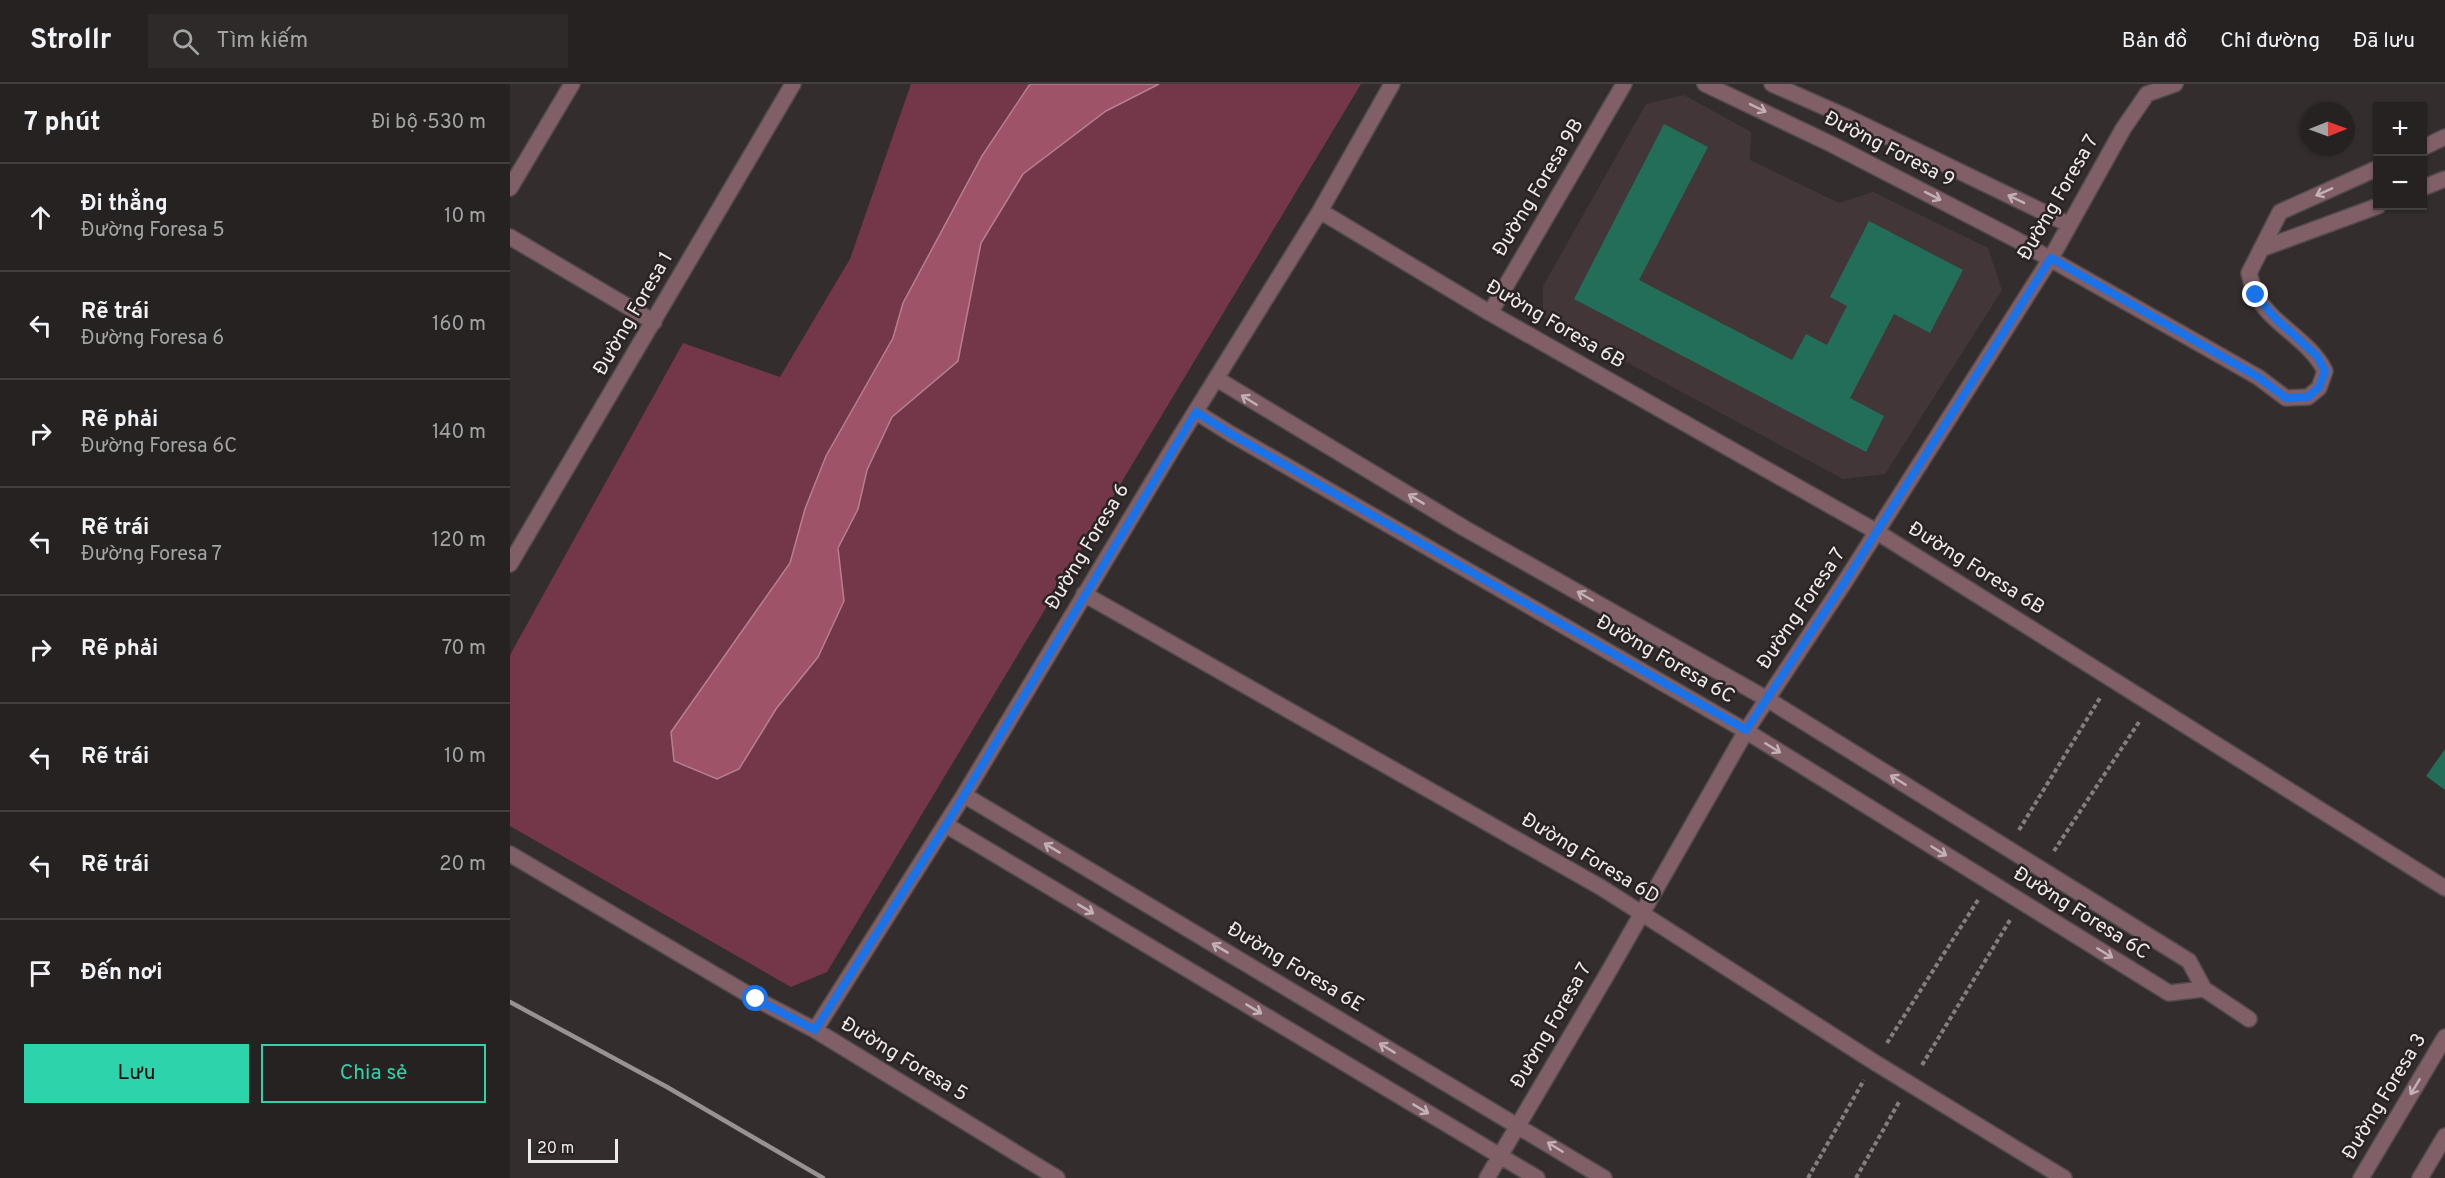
<!DOCTYPE html>
<html lang="vi">
<meta charset="utf-8">
<style>
:root{--surface:#272222;--page:#2f2a2a;--text:#f1f3f6;--muted:#a4a4a5;--line:#433f40;--accent:#2dd4ab}
body{margin:0;font-family:Overpass,sans-serif;background:var(--page);color:var(--text)}
.controls{position:absolute;right:18px;top:18px;display:grid;overflow:hidden;border-radius:0px;box-shadow:0 2px 4px #0004}
.controls button{width:54px;height:54px;display:grid;place-items:center;padding:0;border:0;border-bottom:2px solid var(--line);background:var(--surface);color:var(--text);font:30px sans-serif}
.compass{position:absolute;left:1791px;top:18px;width:54px;height:54px;border-radius:50%;background:var(--surface);box-shadow:0 2px 4px #0004;rotate:89deg}
.scale{position:absolute;left:18px;bottom:15px;width:90px;box-sizing:border-box;padding-left:6px;border:3px solid #eee9ea;border-top:0;font-size:16px;line-height:21px;white-space:nowrap;color:#eee9ea;-webkit-text-stroke:4px #2a2324;paint-order:stroke}
.stop{position:absolute;width:18px;height:18px;margin:-14px;border:4px solid #1a73e8;border-radius:50%;background:#fff}
.stop.end{background:#1a73e8;border-color:#fff;box-shadow:0 2px 6px #0008}
.list{margin:0;padding:0;list-style:none}
h2{display:flex;justify-content:space-between;align-items:center;height:78px;margin:0;padding:0 24px;font-size:26px}
h2 small{font-size:20px;font-weight:400;color:var(--muted)}
.list li{display:grid;grid-template-columns:39px 1fr auto;gap:18px;align-items:center;box-sizing:border-box;height:108px;padding:0 24px;border-top:2px solid var(--line)}
.list b{display:block;font-size:22px;white-space:nowrap}
.list p{margin:0;font-size:20px;white-space:nowrap;color:var(--muted)}
.list em{font-size:20px;font-style:normal;color:var(--muted)}
.actions{display:flex;gap:12px;padding:18px 24px}
.actions a{flex:1;padding:14px 0;border:2px solid var(--accent);border-radius:0px;text-align:center;font-size:21px;color:var(--accent)}
.actions .main{background:var(--accent);color:#111}
.icon{flex:none;width:33px;height:33px;fill:none;stroke:currentColor;stroke-width:2;stroke-linecap:round;stroke-linejoin:round}
.map{position:relative;flex:none;width:1935px;height:1094px;overflow:hidden}
header{display:flex;align-items:center;gap:36px;box-sizing:border-box;height:84px;padding:0 30px;background:var(--surface);border-bottom:2px solid var(--line)}
header strong{font-size:28px}
nav{display:flex;gap:33px;margin-inline-start:auto;font-size:21px}
.search{width:420px;height:54px;background:var(--page);display:flex;align-items:center;gap:15px;box-sizing:border-box;padding:0 21px;border-radius:0px;color:var(--muted);font-size:22px}
main{display:flex}
aside{flex:1;background:var(--surface)}
.map>svg:first-child{display:block}
</style>
<header>
<strong>Strollr</strong>
<div class="search"><svg class="icon" aria-label="search" viewBox="0 0 24 24"><circle cx="10" cy="10" r="6"/><path d="M15 15l6 6"/></svg>Tìm kiếm</div>
<nav><a>Bản đồ</a><a>Chỉ đường</a><a>Đã lưu</a></nav>
</header>
<main>
<aside>
<h2>7 phút<small>Đi bộ · 530 m</small></h2>
<ul class="list">
<li><svg class="icon" aria-label="ahead" viewBox="0 0 24 24"><path d="M12 20V5M6 11l6-6 6 6"/></svg><div><b>Đi thẳng</b><p>Đường Foresa 5</p></div><em>10 m</em></li>
<li><svg class="icon" aria-label="left" viewBox="0 0 24 24"><path d="M17 20v-9H6M10 6l-5 5 5 5"/></svg><div><b>Rẽ trái</b><p>Đường Foresa 6</p></div><em>160 m</em></li>
<li><svg class="icon" aria-label="right" viewBox="0 0 24 24"><path d="M7 20v-9h11M14 6l5 5-5 5"/></svg><div><b>Rẽ phải</b><p>Đường Foresa 6C</p></div><em>140 m</em></li>
<li><svg class="icon" aria-label="left" viewBox="0 0 24 24"><path d="M17 20v-9H6M10 6l-5 5 5 5"/></svg><div><b>Rẽ trái</b><p>Đường Foresa 7</p></div><em>120 m</em></li>
<li><svg class="icon" aria-label="right" viewBox="0 0 24 24"><path d="M7 20v-9h11M14 6l5 5-5 5"/></svg><div><b>Rẽ phải</b></div><em>70 m</em></li>
<li><svg class="icon" aria-label="left" viewBox="0 0 24 24"><path d="M17 20v-9H6M10 6l-5 5 5 5"/></svg><div><b>Rẽ trái</b></div><em>10 m</em></li>
<li><svg class="icon" aria-label="left" viewBox="0 0 24 24"><path d="M17 20v-9H6M10 6l-5 5 5 5"/></svg><div><b>Rẽ trái</b></div><em>20 m</em></li>
<li><svg class="icon" aria-label="arrive" viewBox="0 0 24 24"><path d="M6 21V4h12l-3 4 3 4H6"/></svg><div><b>Đến nơi</b></div></li>
</ul>
<div class="actions"><a class="main">Lưu</a><a>Chia sẻ</a></div>
</aside>
<div class="map">
<svg width="1935" height="1094" viewBox="0 0 1935 1094">
<rect width="100%" height="100%" fill="#342d2e"/>
<path fill="#423639" d="M 1174,11 L 1241,48 L 1240,76 L 1329,119 L 1363,108 L 1478,164 L 1492,206 L 1375,390 L 1333,395 L 1033,233 L 1033,202 L 1136,20 Z"/>
<path fill="#733749" d="M 401,0 L 851,0 L 317,888 L 281,903 L 0,742 L 0,571 L 173,259 L 270,293 L 340,175 Z"/>
<path fill="#9e5368" stroke="#b6808f" stroke-width="1.5" d="M 520,0 L 649,0 L 596,27 L 513,90 L 471,159 L 448,277 L 382,333 L 357,386 L 348,425 L 328,464 L 334,517 L 308,573 L 266,625 L 229,685 L 207,695 L 164,677 L 161,648 L 280,479 L 295,425 L 316,372 L 383,254 L 393,219 L 472,72 Z"/>
<path fill="#226e59" d="M 1154,40 L 1198,63 L 1129,196 L 1282,276 L 1296,250 L 1317,261 L 1337,222 L 1320,213 L 1359,137 L 1453,186 L 1420,249 L 1384,230 L 1340,314 L 1374,332 L 1356,368 L 1064,215 Z
M 1935,665 L 1935,706 L 1916,692 Z"/>
<g fill="none" stroke-linecap="round" stroke-linejoin="round">
<g stroke="#524b4c" stroke-width="18">
<path id="street" d="M 1195,0 L 1323,61 L 1507,156 L 1748,293 L 1776,314 L 1798,313 L 1809,304 L 1815,287 C 1799,255 1763,242 1746,211 C 1743,205 1741,196 1739,189 L 1770,128 L 1868,84
M 1262,0 L 1337,33 L 1558,140
M 1912,64 L 1935,53
M 0,104 L 62,0
M 1912,104 L 1935,95
M 810,127 L 980,229 L 1367,448 L 1935,804
M 0,153 L 144,238
M 1751,165 L 1868,122
M 980,229 L 1114,0
M 707,295 L 954,444 L 1257,615 L 1679,877 L 1694,905 L 1739,935
M 686,328 L 721,350 L 1236,647 L 1659,909 L 1694,905
M 0,480 L 283,0
M 574,510 L 1092,804 L 1364,978 L 1554,1094
M 454,711 L 1094,1094
M 436,741 L 1027,1094
M 0,770 L 246,915 L 305,946 L 547,1094
M 305,946 L 454,711 L 666,359 L 810,127 L 882,0
M 977,1094 L 1099,887 L 1236,647 L 1336,496 L 1541,174 L 1613,45 L 1637,10 L 1665,0
M 1851,1094 L 1935,953
M 1910,1094 L 1935,1052"/>
</g>
<path stroke="#847e7f" stroke-width="4" stroke-dasharray="4.5 3" stroke-linecap="butt" d="M 1509,746 L 1590,614
M 1544,767 L 1629,638
M 1377,959 L 1468,816
M 1412,981 L 1500,836
M 1298,1094 L 1354,996
M 1346,1094 L 1389,1018"/>
<use href="#street" stroke="#815f67" stroke-width="15"/>
<path stroke="#989293" stroke-width="4.5" d="M 0,918 L 157,1003 L 313,1094"/>
</g>
<defs><path id="oneway-shaft" d="M-6 0H5M1.5-3L5.5 0L1.5 3" fill="none" stroke-width="1.6" stroke-linecap="round" stroke-linejoin="round" transform="scale(1.5)"/></defs>
<g stroke="#c2b2b6">
<use href="#oneway-shaft" transform="translate(1248 24) rotate(26)"/>
<use href="#oneway-shaft" transform="translate(1814 108) rotate(156)"/>
<use href="#oneway-shaft" transform="translate(1423 112) rotate(27)"/>
<use href="#oneway-shaft" transform="translate(1506 115) rotate(-154)"/>
<use href="#oneway-shaft" transform="translate(739 316) rotate(-148)"/>
<use href="#oneway-shaft" transform="translate(906 415) rotate(-149)"/>
<use href="#oneway-shaft" transform="translate(1075 512) rotate(-150)"/>
<use href="#oneway-shaft" transform="translate(1263 664) rotate(32)"/>
<use href="#oneway-shaft" transform="translate(1388 696) rotate(-148)"/>
<use href="#oneway-shaft" transform="translate(542 764) rotate(-149)"/>
<use href="#oneway-shaft" transform="translate(1429 767) rotate(32)"/>
<use href="#oneway-shaft" transform="translate(576 825) rotate(31)"/>
<use href="#oneway-shaft" transform="translate(710 864) rotate(-149)"/>
<use href="#oneway-shaft" transform="translate(1595 869) rotate(32)"/>
<use href="#oneway-shaft" transform="translate(744 925) rotate(31)"/>
<use href="#oneway-shaft" transform="translate(877 964) rotate(-149)"/>
<use href="#oneway-shaft" transform="translate(1905 1003) rotate(121)"/>
<use href="#oneway-shaft" transform="translate(911 1025) rotate(31)"/>
<use href="#oneway-shaft" transform="translate(1045 1063) rotate(-148)"/>
</g>
<g fill="none" stroke-linecap="round" stroke-linejoin="round">
<path stroke="#1a73e8" stroke-width="8" d="M 246,915 L 305,946 L 436,741 L 686,328 L 721,350 L 1236,646 L 1336,496 L 1541,174 L 1748,293 L 1776,314 L 1798,313 L 1809,303 L 1815,287 L 1807,272 L 1765,234 L 1746,211"/>
</g>
<g text-anchor="middle" dominant-baseline="central" stroke-width="5" stroke-linejoin="round" paint-order="stroke">
<g font-size="20" fill="#eee9ea" stroke="#2a2324">
<text transform="translate(1379 66) rotate(27)">Đường Foresa 9</text>
<text transform="translate(1029 104) rotate(-59)">Đường Foresa 9B</text>
<text transform="translate(1549 114) rotate(-60)">Đường Foresa 7</text>
<text transform="translate(124 230) rotate(-60)">Đường Foresa 1</text>
<text transform="translate(1045 241) rotate(30)">Đường Foresa 6B</text>
<text transform="translate(578 463) rotate(-59)">Đường Foresa 6</text>
<text transform="translate(1466 485) rotate(32)">Đường Foresa 6B</text>
<text transform="translate(1292 525) rotate(-56)">Đường Foresa 7</text>
<text transform="translate(1155 576) rotate(30)">Đường Foresa 6C</text>
<text transform="translate(1080 775) rotate(31)">Đường Foresa 6D</text>
<text transform="translate(1571 830) rotate(32)">Đường Foresa 6C</text>
<text transform="translate(785 884) rotate(31)">Đường Foresa 6E</text>
<text transform="translate(1042 942) rotate(-60)">Đường Foresa 7</text>
<text transform="translate(394 976) rotate(31)">Đường Foresa 5</text>
<text transform="translate(1875 1013) rotate(-59)">Đường Foresa 3</text>
</g>
</g>
</svg>
<div class="controls">
<button>+</button>
<button>−</button>
</div>
<svg class="compass" viewBox="-18 -18 36 36"><path d="M0-13l5 13h-10z" fill="#e53935"/><path d="M0 13l5-13h-10z" fill="#a4a4a5"/></svg>
<div class="scale">20 m</div>
<div class="stop" style="left:246px;top:915px"></div>
<div class="stop end" style="left:1746px;top:211px"></div>
</div>
</main>
